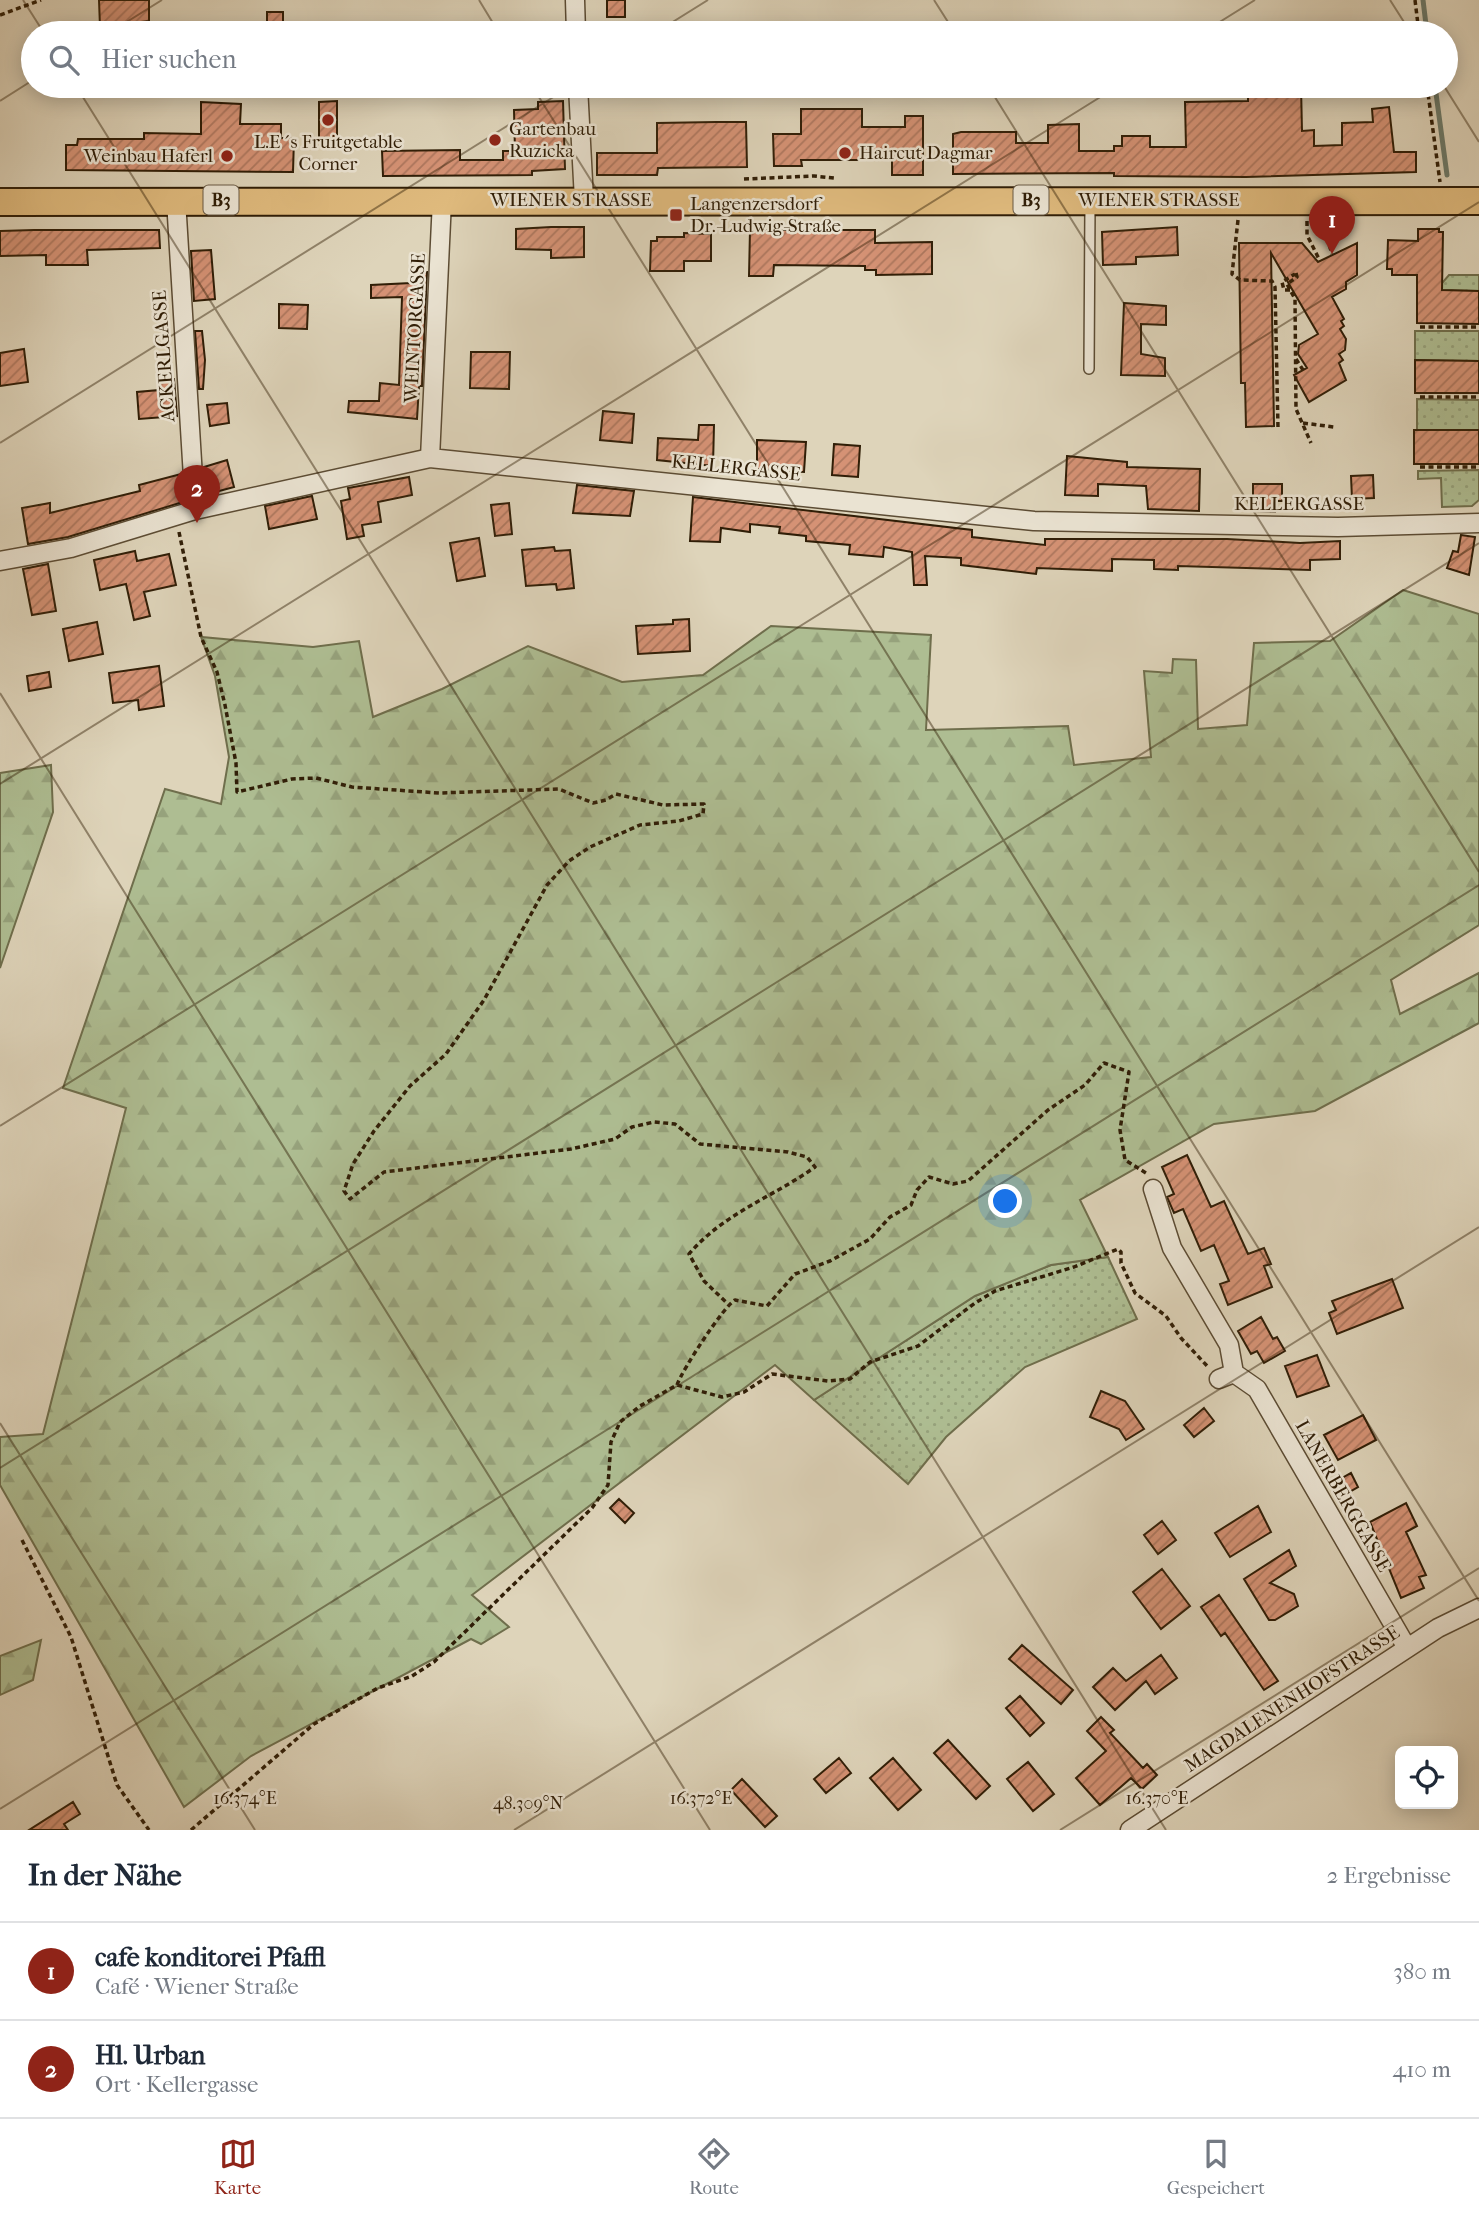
<!DOCTYPE html>
<html lang="de">
<meta charset="utf-8">
<style>
:root{--surface:#fff;--page:#f2f2f3;--text:#1f2937;--muted:#747a83;--line:#e0e1e3;--accent:#8f2418}
body{margin:0;font-family:"IM FELL French Canon",serif;background:var(--page);color:var(--text)}
.controls{position:absolute;right:21px;bottom:21px;display:grid;overflow:hidden;border-radius:10px;box-shadow:0 4px 18px #0003}
.controls button{width:63px;height:63px;display:grid;place-items:center;padding:0;border:0;border-bottom:2px solid var(--line);background:var(--surface);color:var(--text);font:35px sans-serif}
.you{position:absolute;left:1006px;top:1202px;width:24px;height:24px;margin:-18px;border:5px solid #fff;border-radius:50%;background:#1a73e8;box-shadow:0 0 0 10px #1a73e833}
.badge{display:grid;place-items:center;width:46px;height:46px;border-radius:50%;background:var(--accent);color:#fff;font-size:23px;font-weight:700}
.pin{position:absolute;translate:-50% -58px;filter:drop-shadow(0 2px 4px #0008)}
.pin::after{content:'';position:absolute;top:37px;width:24px;height:21px;background:inherit;clip-path:polygon(0 0,100% 0,50% 100%)}
.list{margin:0;padding:0;list-style:none}
h2{display:flex;justify-content:space-between;align-items:center;height:91px;margin:0;padding:0 28px;font-size:30px}
h2 small{font-size:23px;font-weight:400;color:var(--muted)}
.list li{display:grid;grid-template-columns:46px 1fr auto;gap:21px;align-items:center;box-sizing:border-box;height:98px;padding:0 28px;border-top:2px solid var(--line)}
.list b{display:block;font-size:26px;white-space:nowrap}
.list p{margin:0;font-size:23px;white-space:nowrap;color:var(--muted)}
.list em{font-size:23px;font-style:normal;color:var(--muted)}
.icon{flex:none;width:38px;height:38px;fill:none;stroke:currentColor;stroke-width:2;stroke-linecap:round;stroke-linejoin:round}
.map{position:relative;flex:none;width:1479px;height:1830px;overflow:hidden}
.search{position:absolute;background:var(--surface);box-shadow:0 4px 18px #0003;left:21px;right:21px;top:21px;height:77px;display:flex;align-items:center;gap:18px;box-sizing:border-box;padding:0 24px;border-radius:38px;color:var(--muted);font-size:26px}
.sheet{height:287px;background:var(--surface)}
nav{display:flex;justify-content:space-around;align-items:center;box-sizing:border-box;height:98px;border-top:2px solid var(--line);background:var(--surface);font-size:19px;color:var(--muted)}
nav a{display:grid;justify-items:center;gap:4px}
nav .on{color:var(--accent)}
.map>svg:first-child{display:block}
</style>
<div class="map">
<svg width="1479" height="1830" viewBox="0 0 1479 1830">
<defs>
<pattern id="grass-dots" width="8" height="8" patternUnits="userSpaceOnUse" patternTransform="scale(1.75)"><rect width="8" height="8" fill="#aebd92"/><path d="M2 2h.1M6 6h.1" fill="none" stroke="#96a27c" stroke-width="1.8" stroke-linecap="round"/></pattern>
<pattern id="forest-firs" width="22" height="20" patternUnits="userSpaceOnUse" patternTransform="scale(1.75)"><rect width="22" height="20" fill="#aebd92"/><path d="M5 1l3.5 6h-7zM16 11l3.5 6h-7z" fill="#96a27c"/></pattern>
<pattern id="building-hatch" width="6" height="6" patternUnits="userSpaceOnUse" patternTransform="scale(1.75)"><rect width="6" height="6" fill="#d59275"/><path d="M-1 1l2-2M0 6l6-6M5 7l2-2" fill="none" stroke="#ad775e"/></pattern>
</defs>
<rect width="100%" height="100%" fill="#ded4ba"/>
<filter id="stains"><feTurbulence type="fractalNoise" baseFrequency=".00286" numOctaves="4"/><feColorMatrix values="0 0 0 0 .2 0 0 0 0 .09 0 0 0 0 .02 0 0 0 .5 -.17"/></filter>
<radialGradient id="worn" r=".72"><stop offset=".6" stop-color="#630" stop-opacity="0"/><stop offset="1" stop-color="#630" stop-opacity=".3"/></radialGradient>
<path fill="url(#grass-dots)" stroke="#6f6e4c" stroke-width="2" d="M 1449,275 L 1479,275 L 1479,291 L 1436,290 Z
M 1415,331 L 1479,331 L 1479,361 L 1415,360 Z
M 1417,399 L 1479,400 L 1479,430 L 1417,430 Z
M 1479,470 L 1479,500 L 1472,506 L 1442,507 L 1441,478 L 1418,479 L 1418,471 Z
M 1108,1257 L 1137,1319 L 1025,1367 L 946,1437 L 908,1484 L 814,1400 L 975,1296 L 1051,1265 Z"/>
<path fill="url(#forest-firs)" stroke="#6f6e4c" stroke-width="2" d="M 1403,590 L 1479,614 L 1479,925 L 1391,980 L 1400,1014 L 1479,973 L 1479,1023 L 1315,1111 L 1214,1124 L 1080,1200 L 1108,1257 L 1051,1265 L 975,1296 L 814,1400 L 775,1365 L 472,1595 L 509,1627 L 481,1644 L 471,1639 L 251,1756 L 184,1807 L 0,1485 L 0,1437 L 43,1434 L 126,1108 L 63,1088 L 165,789 L 221,804 L 229,757 L 215,676 L 201,637 L 313,647 L 359,641 L 373,717 L 442,689 L 528,646 L 622,682 L 703,675 L 771,626 L 931,635 L 926,730 L 1068,726 L 1074,765 L 1151,757 L 1144,671 L 1172,673 L 1173,659 L 1196,660 L 1198,729 L 1247,725 L 1254,643 L 1330,641 Z
M 51,765 L 53,812 L 0,968 L 0,773 Z
M 41,1640 L 33,1680 L 0,1695 L 0,1656 Z"/>
<g fill="none" stroke-linecap="round" stroke-linejoin="round">
<path stroke="#6c7a6a" stroke-width="5" d="M 1423,0 L 1427,33
M 1435,86 L 1447,175"/>
</g>
<path fill="url(#building-hatch)" stroke="#301e07" stroke-width="2" d="M 99,0 L 149,0 L 149,21 L 100,27 Z
M 607,0 L 625,0 L 625,17 L 607,17 Z
M 267,12 L 283,12 L 283,28 L 267,29 Z
M 1248,86 L 1301,86 L 1302,131 L 1314,130 L 1314,146 L 1342,145 L 1342,123 L 1373,122 L 1372,109 L 1389,107 L 1394,152 L 1416,152 L 1416,172 L 1246,177 L 1114,176 L 1114,173 L 953,174 L 953,134 L 961,132 L 1016,132 L 1016,143 L 1048,143 L 1048,125 L 1079,124 L 1079,151 L 1114,151 L 1114,146 L 1122,146 L 1122,136 L 1150,136 L 1150,147 L 1186,147 L 1185,102 L 1248,101 Z
M 337,101 L 337,138 L 319,138 L 319,102 Z
M 563,101 L 565,169 L 532,171 L 532,175 L 383,176 L 382,151 L 460,150 L 460,160 L 503,160 L 503,151 L 515,151 L 514,110 L 538,109 L 538,102 Z
M 201,102 L 241,104 L 240,124 L 281,124 L 281,138 L 294,138 L 293,172 L 66,170 L 66,145 L 77,145 L 78,139 L 144,139 L 144,133 L 201,134 Z
M 801,109 L 862,109 L 862,127 L 905,127 L 905,116 L 923,116 L 923,175 L 892,175 L 892,153 L 863,153 L 863,160 L 801,160 L 802,166 L 774,166 L 773,134 L 801,134 Z
M 716,122 L 746,122 L 747,167 L 658,168 L 657,175 L 597,175 L 597,153 L 657,153 L 657,123 Z
M 551,227 L 584,227 L 584,257 L 551,258 L 551,250 L 516,249 L 516,229 Z
M 1177,227 L 1178,255 L 1136,257 L 1136,264 L 1103,265 L 1102,232 Z
M 1418,229 L 1439,229 L 1439,232 L 1443,232 L 1442,290 L 1479,291 L 1479,324 L 1417,323 L 1417,275 L 1392,275 L 1392,269 L 1387,269 L 1388,240 L 1418,241 Z
M 34,230 L 159,230 L 160,248 L 87,250 L 88,265 L 46,265 L 46,255 L 0,256 L 0,231 Z
M 750,230 L 875,230 L 875,243 L 932,242 L 932,274 L 876,275 L 876,270 L 865,270 L 865,266 L 774,265 L 773,276 L 749,276 Z
M 684,233 L 711,234 L 711,261 L 684,261 L 684,271 L 650,271 L 651,241 L 657,241 L 657,237 L 684,237 Z
M 1239,243 L 1302,243 L 1318,262 L 1357,243 L 1357,275 L 1346,282 L 1346,289 L 1332,297 L 1344,319 L 1341,321 L 1344,326 L 1340,329 L 1346,339 L 1345,350 L 1339,354 L 1343,360 L 1339,363 L 1346,380 L 1309,402 L 1294,375 L 1307,368 L 1298,354 L 1299,345 L 1318,334 L 1271,253 L 1274,426 L 1246,427 L 1245,383 L 1241,383 Z
M 211,250 L 215,299 L 194,301 L 191,251 Z
M 427,272 L 422,386 L 419,386 L 417,419 L 348,412 L 349,401 L 379,401 L 380,383 L 399,385 L 402,297 L 371,298 L 371,285 L 411,283 L 412,273 Z
M 1124,303 L 1166,306 L 1166,325 L 1141,324 L 1141,354 L 1165,358 L 1165,376 L 1121,375 Z
M 279,304 L 308,305 L 307,329 L 279,328 Z
M 195,331 L 202,331 L 205,360 L 203,389 L 199,389 Z
M 24,349 L 28,382 L 0,386 L 0,353 Z
M 471,352 L 510,352 L 509,389 L 470,388 Z
M 1415,360 L 1479,361 L 1479,393 L 1415,393 Z
M 174,379 L 177,416 L 139,419 L 137,392 L 159,390 L 158,380 Z
M 227,403 L 229,423 L 210,426 L 207,405 Z
M 603,411 L 634,414 L 632,443 L 600,440 Z
M 699,425 L 714,425 L 713,466 L 657,460 L 658,438 L 698,440 Z
M 1414,430 L 1479,430 L 1479,464 L 1414,464 Z
M 757,440 L 806,442 L 804,472 L 757,469 Z
M 834,444 L 860,446 L 858,477 L 832,475 Z
M 1067,456 L 1127,462 L 1127,467 L 1200,469 L 1199,511 L 1148,509 L 1146,486 L 1098,484 L 1098,496 L 1065,495 Z
M 227,460 L 234,487 L 212,493 L 205,488 L 204,467 Z
M 181,474 L 183,502 L 68,537 L 28,544 L 22,508 L 50,503 L 50,513 L 140,491 L 139,485 Z
M 1373,475 L 1374,498 L 1352,499 L 1351,476 Z
M 409,477 L 412,495 L 378,502 L 381,522 L 362,525 L 364,536 L 347,539 L 341,501 L 350,499 L 348,488 Z
M 1253,484 L 1282,484 L 1282,501 L 1275,501 L 1275,512 L 1253,511 Z
M 577,485 L 634,491 L 630,516 L 573,513 Z
M 312,496 L 317,519 L 269,529 L 265,506 Z
M 693,497 L 972,530 L 972,537 L 1045,545 L 1045,539 L 1227,539 L 1300,543 L 1340,541 L 1340,559 L 1310,560 L 1310,570 L 1178,566 L 1178,570 L 1154,569 L 1154,560 L 1112,559 L 1112,571 L 1037,568 L 1036,574 L 961,565 L 961,558 L 925,556 L 927,585 L 914,585 L 912,552 L 884,547 L 883,557 L 849,554 L 850,545 L 806,541 L 806,536 L 779,533 L 780,527 L 750,524 L 750,532 L 721,528 L 720,542 L 690,541 Z
M 509,503 L 512,534 L 495,536 L 491,505 Z
M 1461,535 L 1475,537 L 1469,575 L 1447,568 L 1453,551 L 1458,552 Z
M 479,538 L 485,576 L 457,581 L 450,543 Z
M 554,547 L 555,551 L 570,550 L 574,588 L 557,590 L 556,584 L 526,586 L 522,550 Z
M 135,551 L 137,561 L 169,554 L 176,585 L 144,592 L 150,616 L 134,620 L 126,584 L 100,590 L 94,560 Z
M 48,564 L 56,611 L 32,615 L 23,569 Z
M 689,619 L 690,651 L 638,654 L 636,626 L 673,624 L 673,620 Z
M 97,622 L 103,654 L 69,661 L 63,629 Z
M 159,666 L 164,706 L 139,710 L 138,700 L 113,703 L 109,673 Z
M 49,672 L 51,687 L 29,691 L 27,676 Z
M 1187,1155 L 1211,1207 L 1224,1201 L 1248,1254 L 1264,1248 L 1271,1264 L 1264,1266 L 1272,1287 L 1228,1305 L 1220,1284 L 1229,1281 L 1214,1245 L 1201,1251 L 1183,1209 L 1174,1213 L 1167,1197 L 1174,1194 L 1162,1167 Z
M 1392,1279 L 1403,1308 L 1337,1334 L 1329,1313 L 1336,1310 L 1332,1301 Z
M 1261,1317 L 1273,1339 L 1277,1337 L 1285,1351 L 1264,1363 L 1257,1351 L 1251,1354 L 1238,1331 Z
M 1317,1355 L 1329,1386 L 1297,1397 L 1285,1366 Z
M 1101,1391 L 1125,1401 L 1144,1429 L 1126,1440 L 1119,1429 L 1090,1417 Z
M 1204,1408 L 1214,1421 L 1194,1437 L 1184,1425 Z
M 1363,1415 L 1376,1440 L 1338,1460 L 1324,1435 Z
M 1351,1473 L 1358,1487 L 1344,1495 L 1337,1481 Z
M 619,1499 L 634,1513 L 625,1523 L 610,1508 Z
M 1406,1503 L 1417,1526 L 1406,1532 L 1426,1575 L 1419,1577 L 1424,1588 L 1401,1598 L 1370,1522 Z
M 1258,1506 L 1271,1532 L 1230,1557 L 1215,1533 Z
M 1162,1521 L 1176,1540 L 1158,1554 L 1144,1535 Z
M 1289,1550 L 1296,1566 L 1270,1583 L 1294,1594 L 1298,1606 L 1275,1620 L 1269,1620 L 1244,1579 Z
M 1162,1569 L 1190,1606 L 1161,1629 L 1133,1592 Z
M 1219,1595 L 1278,1681 L 1264,1690 L 1225,1633 L 1221,1636 L 1201,1607 Z
M 1022,1645 L 1073,1690 L 1061,1704 L 1009,1659 Z
M 1161,1655 L 1177,1678 L 1155,1694 L 1146,1681 L 1115,1710 L 1093,1687 L 1113,1668 L 1126,1681 Z
M 1020,1696 L 1044,1723 L 1030,1736 L 1006,1708 Z
M 1101,1717 L 1114,1730 L 1110,1733 L 1143,1768 L 1147,1764 L 1157,1775 L 1142,1789 L 1131,1778 L 1100,1805 L 1076,1778 L 1106,1751 L 1087,1731 Z
M 948,1740 L 990,1786 L 976,1799 L 934,1753 Z
M 839,1758 L 851,1773 L 826,1793 L 814,1779 Z
M 893,1758 L 921,1790 L 898,1810 L 870,1778 Z
M 1028,1762 L 1054,1794 L 1033,1811 L 1007,1779 Z
M 742,1779 L 777,1816 L 765,1827 L 731,1790 Z
M 73,1802 L 80,1814 L 64,1824 L 68,1830 L 29,1830 Z"/>
<g fill="none" stroke-linecap="round" stroke-linejoin="round">
<g stroke="#5c4c34" stroke-width="12">
<path id="lane" d="M 1089,369 L 1090,205"/>
</g>
<g stroke="#5c4c34" stroke-width="21">
<path id="street" d="M 575,0 L 576,33
M 578,86 L 584,200
M 176,200 L 195,510
M 430,458 L 442,200
M 0,561 L 71,548 L 195,510 L 430,458 L 1034,521 L 1338,527 L 1479,523
M 1153,1189 L 1172,1248 L 1229,1345 L 1234,1373
M 1219,1379 L 1234,1373 L 1257,1389 L 1407,1648
M 1130,1830 L 1438,1628 L 1479,1608"/>
</g>
<g stroke="#301e07" stroke-width="30">
<path id="primary" d="M 0,202 L 1479,201"/>
</g>
<path stroke="#301e07" stroke-width="3.5" stroke-dasharray="5 3.5" stroke-linecap="butt" d="M 1415,0 L 1419,33
M 0,15 L 41,0
M 1427,86 L 1440,182
M 744,179 L 814,176 L 834,178
M 1238,220 L 1232,274 L 1240,280 L 1272,281 L 1275,287 L 1278,428
M 1307,221 L 1307,235 L 1320,261
M 1322,221 L 1332,254
M 1296,273 L 1297,277 L 1287,284 L 1295,299 L 1296,409 L 1311,443
M 1290,290 L 1284,290 L 1282,282 L 1295,274
M 1420,327 L 1479,327
M 1296,359 L 1303,370
M 1420,397 L 1479,397
M 1303,423 L 1334,427
M 1420,467 L 1479,467
M 179,532 L 201,637 L 217,672 L 225,705 L 236,763 L 237,792 L 292,779 L 316,778 L 352,787 L 439,793 L 559,789 L 593,803 L 606,800 L 616,794 L 663,805 L 704,804 L 703,814 L 679,821 L 640,825 L 590,847 L 569,861 L 547,885 L 484,1000 L 446,1054 L 410,1086 L 374,1131 L 353,1164 L 344,1191 L 350,1199 L 384,1172 L 571,1149 L 615,1139 L 632,1127 L 654,1122 L 675,1124 L 700,1144 L 788,1152 L 807,1157 L 815,1167 C 773,1197 724,1213 689,1254 L 704,1281 L 728,1304
M 677,1385 C 682,1370 724,1306 735,1300 L 767,1306 L 795,1274 L 830,1261 L 870,1239 L 890,1217 L 911,1205 L 917,1190 L 929,1177 L 953,1184 L 968,1181 L 1048,1110 L 1085,1085 L 1104,1063 L 1129,1072 L 1120,1130 L 1125,1160 L 1146,1173
M 22,1540 L 71,1637 L 117,1785 L 149,1830
M 191,1830 L 314,1724 L 378,1688 L 412,1676 L 434,1662 L 592,1508 L 608,1485 L 611,1442 L 620,1422 L 640,1406 L 677,1385 L 722,1397 L 744,1392 L 772,1374 L 828,1381 L 850,1379 L 870,1362 L 918,1346 L 975,1303 L 995,1291 L 1074,1267 L 1118,1249 L 1121,1252 L 1121,1263 L 1135,1293 L 1166,1316 L 1181,1338 L 1209,1368"/>
<use href="#lane" stroke="#eae3d2" stroke-width="9"/>
<use href="#street" stroke="#eae3d2" stroke-width="18"/>
<use href="#primary" stroke="#dfba7d" stroke-width="26"/>
</g>
<path fill="none" stroke="#301e07" stroke-width="2" stroke-opacity="0.45" d="M 23,0 L 44,33M 479,0 L 499,33M 934,0 L 955,33M 1390,0 L 1411,33M 109,33 L 162,0M 655,33 L 708,0M 1202,33 L 1255,0M 76,86 L 1166,1830M 532,86 L 1479,1601M 988,86 L 1479,872M 1444,86 L 1479,142M 0,101 L 33,80M 0,443 L 571,86M 0,693 L 710,1830M 0,784 L 1118,86M 0,1126 L 1479,202M 0,1423 L 255,1830M 0,1468 L 1479,543M 0,1809 L 1479,885M 514,1830 L 1479,1227M 1060,1830 L 1479,1568"/>
<g fill="#8f2418" stroke="#eae3d2" stroke-width="2.5">
<circle cx="328" cy="120" r="7"/>
<circle cx="495" cy="140" r="7"/>
<circle cx="845" cy="153" r="7"/>
<circle cx="227" cy="156" r="7"/>
<rect x="669" y="208" width="14" height="14" rx="3.5"/>
</g>
<g text-anchor="middle" dominant-baseline="central" stroke-width="5" stroke-linejoin="round" paint-order="stroke">
<g fill="#eae3d2" stroke="#685944" stroke-width="2">
<rect x="203.5" y="185.5" width="35" height="29" rx="5"/>
<rect x="1013.5" y="185.5" width="35" height="29" rx="5"/>
</g>
<g font-size="18" font-weight="bold" fill="#301e07">
<text x="221" y="200">B3</text>
<text x="1031" y="200">B3</text>
</g>
<g font-size="19" fill="#301e07" stroke="#eae3d2" text-anchor="start">
<text x="509" y="129">Gartenbau<tspan x="509" dy="22">Ruzicka</tspan></text>
<text x="328" y="142" text-anchor="middle">L.E´s Fruitgetable<tspan x="328" dy="22">Corner</tspan></text>
<text x="859" y="153">Haircut Dagmar</text>
<text x="213" y="156" text-anchor="end">Weinbau Haferl</text>
<text x="690" y="204">Langenzersdorf<tspan x="690" dy="22">Dr.-Ludwig-Straße</tspan></text>
</g>
<g font-size="19" fill="#301e07" stroke="#eae3d2">
<text x="571" y="200">WIENER STRASSE</text>
<text x="1159" y="200">WIENER STRASSE</text>
<text transform="translate(415 328) rotate(-87)">WEINTORGASSE</text>
<text transform="translate(164 356) rotate(-94)">ACKERLGASSE</text>
<text transform="translate(736 468) rotate(6)">KELLERGASSE</text>
<text x="1299" y="504">KELLERGASSE</text>
<text transform="translate(1343 1496) rotate(60)">LANERBERGGASSE</text>
<text transform="translate(1292 1699) rotate(-33)">MAGDALENENHOFSTRASSE</text>
</g>
</g>
<g font-size="18" text-anchor="middle" fill="#301e07" stroke="#eae3d2" stroke-width="5" stroke-linejoin="round" paint-order="stroke">
<text x="245" y="1804">16.374°E</text>
<text x="701" y="1804">16.372°E</text>
<text x="1157" y="1804">16.370°E</text>
<text x="528" y="1809">48.309°N</text>
</g>
<rect width="100%" height="100%" filter="url(#stains)"/>
<rect width="100%" height="100%" fill="url(#worn)"/>
</svg>
<div class="controls">
<button><svg class="icon" aria-label="locate" viewBox="0 0 24 24"><circle cx="12" cy="12" r="6"/><path d="M12 2v4M12 18v4M2 12h4M18 12h4"/></svg></button>
</div>
<div class="you"></div>
<div class="pin badge" style="left:1332px;top:254px">1</div>
<div class="pin badge" style="left:197px;top:523px">2</div>
<div class="search"><svg class="icon" aria-label="search" viewBox="0 0 24 24"><circle cx="10" cy="10" r="6"/><path d="M15 15l6 6"/></svg>Hier suchen</div>
</div>
<section class="sheet">
<h2>In der Nähe<small>2 Ergebnisse</small></h2>
<ul class="list">
<li><span class="badge">1</span><div><b>cafe konditorei Pfaffl</b><p>Café · Wiener Straße</p></div><em>380 m</em></li>
<li><span class="badge">2</span><div><b>Hl. Urban</b><p>Ort · Kellergasse</p></div><em>410 m</em></li>
</ul>
</section>
<nav>
<a class="on"><svg class="icon" aria-label="map" viewBox="0 0 24 24"><path d="M3 6l6-2 6 2 6-2v14l-6 2-6-2-6 2zM9 4v14M15 6v14"/></svg>Karte</a>
<a><svg class="icon" aria-label="directions" viewBox="0 0 24 24"><path d="M12 3l9 9-9 9-9-9zM9 14v-3h6M13 9l2 2-2 2"/></svg>Route</a>
<a><svg class="icon" aria-label="saved" viewBox="0 0 24 24"><path d="M7 4h10v16l-5-4-5 4z"/></svg>Gespeichert</a>
</nav>
